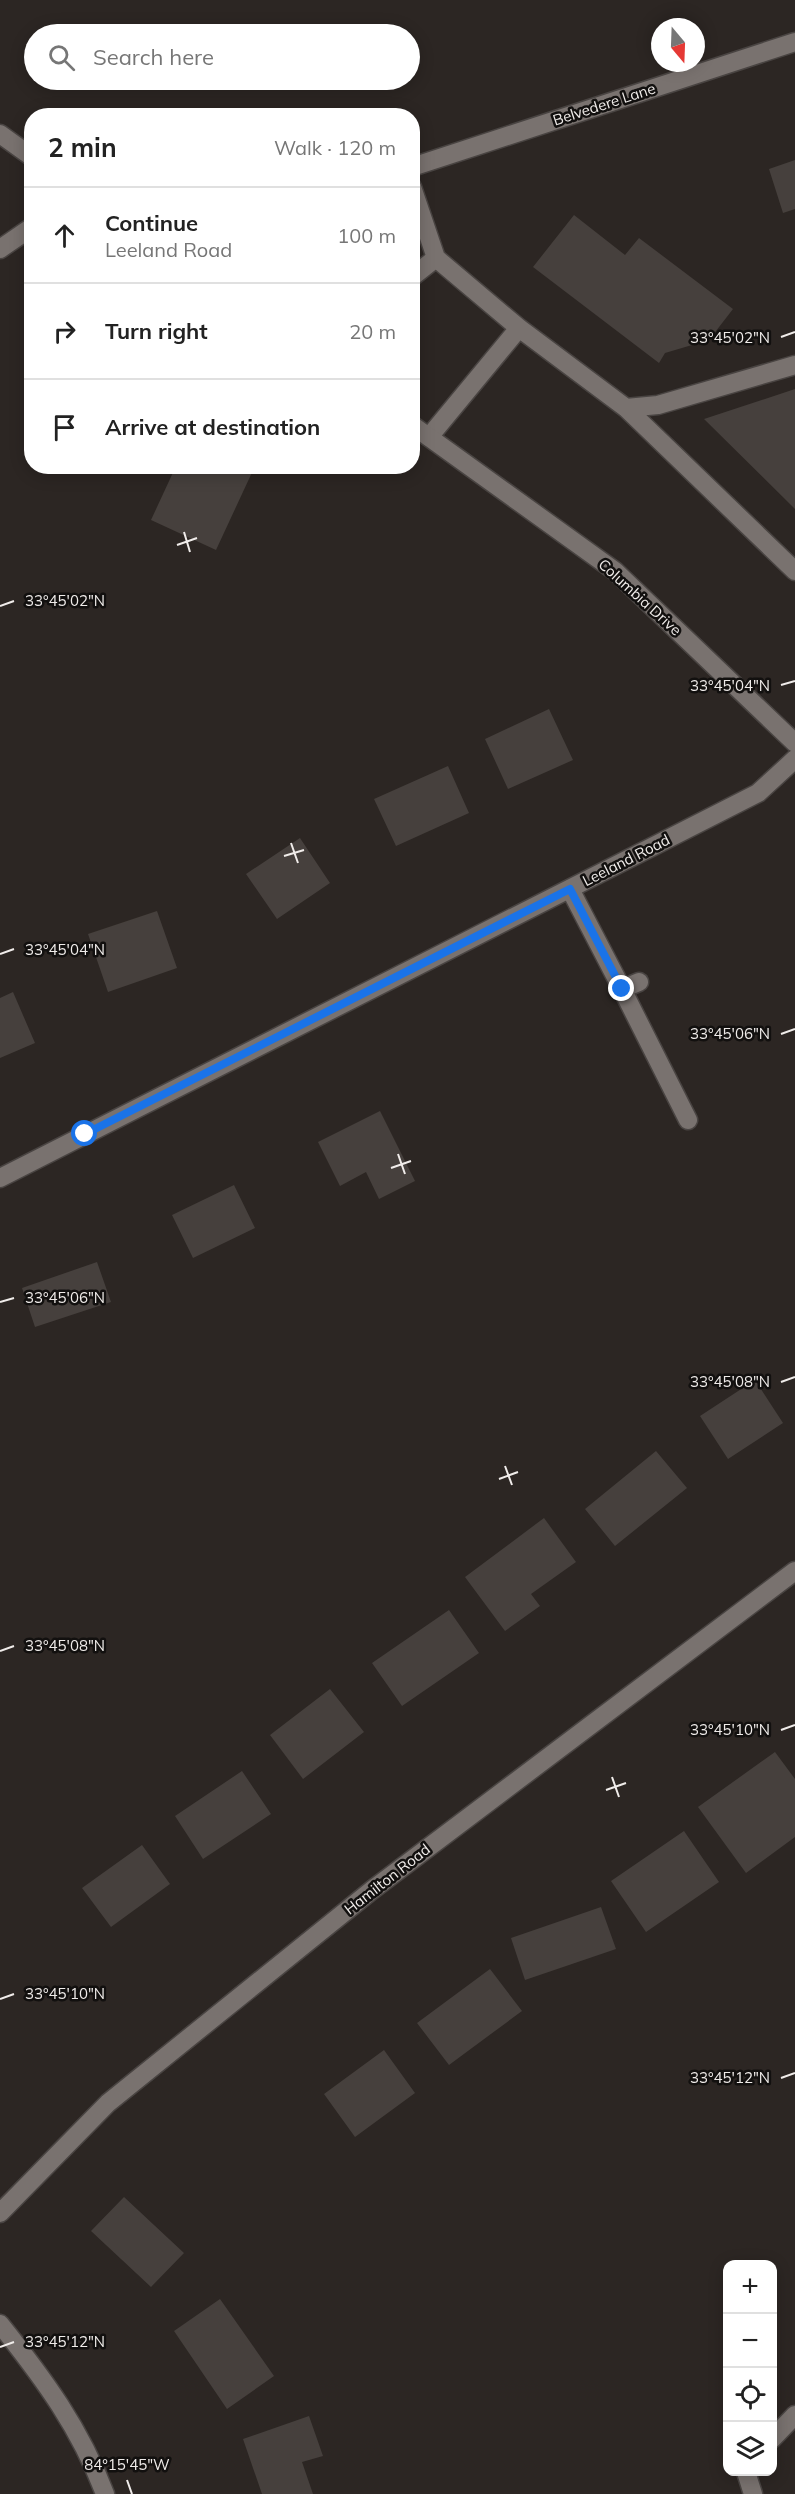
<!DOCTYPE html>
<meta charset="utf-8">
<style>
:root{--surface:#fff;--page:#f6f6f6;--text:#222;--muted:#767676;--line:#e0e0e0}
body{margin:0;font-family:Mulish,sans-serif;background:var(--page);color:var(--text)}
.controls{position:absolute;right:18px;bottom:18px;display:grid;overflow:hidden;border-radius:12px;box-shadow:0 3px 15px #0003}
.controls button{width:54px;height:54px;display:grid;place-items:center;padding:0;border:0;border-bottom:2px solid var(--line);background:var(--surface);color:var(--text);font:30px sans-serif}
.compass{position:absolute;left:651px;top:18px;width:54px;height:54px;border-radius:50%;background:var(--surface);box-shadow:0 3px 15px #0003;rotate:161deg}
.stop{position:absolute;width:18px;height:18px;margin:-14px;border:4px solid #1a73e8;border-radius:50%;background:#fff}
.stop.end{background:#1a73e8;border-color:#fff;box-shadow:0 2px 6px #0008}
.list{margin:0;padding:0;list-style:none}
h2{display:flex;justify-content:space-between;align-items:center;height:78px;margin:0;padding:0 24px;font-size:26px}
h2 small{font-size:20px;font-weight:400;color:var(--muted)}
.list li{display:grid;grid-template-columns:39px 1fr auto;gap:18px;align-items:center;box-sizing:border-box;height:96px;padding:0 24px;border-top:2px solid var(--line)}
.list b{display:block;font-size:22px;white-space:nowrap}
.list p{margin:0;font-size:20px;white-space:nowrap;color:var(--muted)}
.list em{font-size:20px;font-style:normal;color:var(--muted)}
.icon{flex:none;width:33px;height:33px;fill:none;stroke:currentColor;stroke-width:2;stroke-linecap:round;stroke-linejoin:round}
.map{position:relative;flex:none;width:795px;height:2494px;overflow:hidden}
.search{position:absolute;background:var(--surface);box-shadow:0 3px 15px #0003;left:24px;top:24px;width:396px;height:66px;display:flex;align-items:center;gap:15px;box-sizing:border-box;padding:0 21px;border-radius:33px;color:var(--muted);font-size:22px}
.panel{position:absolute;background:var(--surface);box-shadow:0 3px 15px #0003;left:24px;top:108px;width:396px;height:366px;border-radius:24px}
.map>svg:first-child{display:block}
</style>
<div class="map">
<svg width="795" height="2494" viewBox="0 0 795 2494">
<rect width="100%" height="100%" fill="#2c2623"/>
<path fill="#46403d" d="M 795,160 L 795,209 L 783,213 L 769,169 Z
M 574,215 L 625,255 L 639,238 L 733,309 L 709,340 L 665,353 L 659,363 L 533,267 Z
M 795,389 L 795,509 L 704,419 Z
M 176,466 L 255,466 L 216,550 L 151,520 Z
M 549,709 L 573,760 L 508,789 L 485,739 Z
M 448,766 L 469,813 L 396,846 L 374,799 Z
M 300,838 L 330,883 L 277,919 L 246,874 Z
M 157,911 L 177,968 L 108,992 L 88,934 Z
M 13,992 L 35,1043 L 0,1058 L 0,998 Z
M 380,1111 L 415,1181 L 379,1199 L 366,1172 L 340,1186 L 318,1142 Z
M 234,1185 L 255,1228 L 193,1258 L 172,1215 Z
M 97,1262 L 111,1302 L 35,1327 L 22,1288 Z
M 755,1380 L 783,1423 L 728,1459 L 700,1416 Z
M 656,1451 L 687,1488 L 615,1546 L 585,1509 Z
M 544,1518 L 576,1562 L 531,1594 L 540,1606 L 505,1631 L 465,1577 Z
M 449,1610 L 479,1653 L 402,1706 L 372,1663 Z
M 330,1689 L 364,1732 L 303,1779 L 270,1735 Z
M 775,1752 L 795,1779 L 795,1837 L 746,1873 L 698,1807 Z
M 242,1771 L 271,1814 L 203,1859 L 175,1816 Z
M 684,1831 L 719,1882 L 646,1932 L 611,1881 Z
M 142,1845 L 170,1884 L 111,1927 L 82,1888 Z
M 601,1907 L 616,1949 L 525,1980 L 511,1938 Z
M 490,1969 L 522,2011 L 449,2065 L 417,2023 Z
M 384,2050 L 415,2093 L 355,2137 L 324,2094 Z
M 124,2197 L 184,2253 L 151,2287 L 91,2231 Z
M 220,2299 L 274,2376 L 227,2409 L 174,2331 Z
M 309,2416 L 323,2456 L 302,2462 L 313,2494 L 262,2494 L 243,2439 Z"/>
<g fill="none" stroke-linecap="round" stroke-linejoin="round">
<g stroke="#494442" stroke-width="21">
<path id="service" d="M 412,187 L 436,258 L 519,328
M 412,277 L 436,258
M 626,408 L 658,405 L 795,365
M 429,437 L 519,328 L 626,408 L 795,571
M 570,889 L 622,989
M 639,982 L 622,989 L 688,1120
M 772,2439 L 795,2415
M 746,2472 L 753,2494"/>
</g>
<g stroke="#494442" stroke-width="21">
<path id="minor" d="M 412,167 L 795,42
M 0,249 L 32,227
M 0,1178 L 758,793 L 795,759
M 0,2213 L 108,2103 L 372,1890 L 795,1571
M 0,2324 C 44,2379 80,2428 105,2494"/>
</g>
<g stroke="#494442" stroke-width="21">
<path id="secondary" d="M 0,134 L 32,157
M 412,425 L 615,571 L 795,743"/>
</g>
<use href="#service" stroke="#79726f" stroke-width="18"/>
<use href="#minor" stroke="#79726f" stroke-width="18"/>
<use href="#secondary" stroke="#79726f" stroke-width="18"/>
</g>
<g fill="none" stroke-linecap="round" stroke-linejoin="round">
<path stroke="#1a73e8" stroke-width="8" d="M 85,1134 L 570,889 L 622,989"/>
</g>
<path fill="none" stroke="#f0ecea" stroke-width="2" d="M 781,337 L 795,332M 184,532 L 190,552M 177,545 L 197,538M 0,606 L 14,601M 781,685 L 795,681M 291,843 L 298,863M 284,856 L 304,850M 0,954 L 14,949M 781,1034 L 795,1029M 398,1154 L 405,1174M 391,1168 L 411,1161M 0,1302 L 14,1298M 781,1382 L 795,1377M 505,1466 L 512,1485M 499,1479 L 518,1472M 0,1651 L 14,1646M 781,1730 L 795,1725M 612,1777 L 619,1797M 606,1790 L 626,1783M 0,1999 L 14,1994M 781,2078 L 795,2073M 0,2347 L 14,2342M 127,2480 L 132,2494"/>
<g text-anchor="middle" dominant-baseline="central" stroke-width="5" stroke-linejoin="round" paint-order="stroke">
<g font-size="15" fill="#f0ecea" stroke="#12100f">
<text transform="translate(604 104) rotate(-18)">Belvedere Lane</text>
<text transform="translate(640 597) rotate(42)">Columbia Drive</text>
<text transform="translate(626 860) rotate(-27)">Leeland Road</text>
<text transform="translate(387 1879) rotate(-38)">Hamilton Road</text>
</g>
</g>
<g font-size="15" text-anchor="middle" fill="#f0ecea" stroke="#12100f" stroke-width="5" stroke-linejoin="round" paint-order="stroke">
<text x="730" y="343">33°45'02"N</text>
<text x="65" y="606">33°45'02"N</text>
<text x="730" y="691">33°45'04"N</text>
<text x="65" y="955">33°45'04"N</text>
<text x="730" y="1039">33°45'06"N</text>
<text x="65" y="1303">33°45'06"N</text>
<text x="730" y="1387">33°45'08"N</text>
<text x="65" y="1651">33°45'08"N</text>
<text x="730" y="1735">33°45'10"N</text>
<text x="65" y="1999">33°45'10"N</text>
<text x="730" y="2083">33°45'12"N</text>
<text x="65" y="2347">33°45'12"N</text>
<text x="127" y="2470">84°15'45"W</text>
</g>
</svg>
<div class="controls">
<button>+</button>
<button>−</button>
<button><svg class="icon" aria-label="locate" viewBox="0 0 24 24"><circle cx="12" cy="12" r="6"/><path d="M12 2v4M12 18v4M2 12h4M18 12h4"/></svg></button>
<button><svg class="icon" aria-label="layers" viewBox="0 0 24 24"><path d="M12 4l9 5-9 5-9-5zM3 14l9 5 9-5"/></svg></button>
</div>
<svg class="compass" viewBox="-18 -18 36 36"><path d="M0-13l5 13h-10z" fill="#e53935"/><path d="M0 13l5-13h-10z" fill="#767676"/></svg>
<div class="stop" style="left:85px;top:1134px"></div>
<div class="stop end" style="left:622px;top:989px"></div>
<div class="search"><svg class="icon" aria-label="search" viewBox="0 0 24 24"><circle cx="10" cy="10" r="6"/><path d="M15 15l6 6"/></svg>Search here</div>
<section class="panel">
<h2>2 min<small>Walk · 120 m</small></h2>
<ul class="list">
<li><svg class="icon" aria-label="ahead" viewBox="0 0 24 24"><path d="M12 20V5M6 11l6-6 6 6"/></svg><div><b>Continue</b><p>Leeland Road</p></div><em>100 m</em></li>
<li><svg class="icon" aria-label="right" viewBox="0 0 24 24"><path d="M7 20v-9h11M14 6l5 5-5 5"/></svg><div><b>Turn right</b></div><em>20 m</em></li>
<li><svg class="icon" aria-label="arrive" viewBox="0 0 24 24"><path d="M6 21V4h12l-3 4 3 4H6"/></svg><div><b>Arrive at destination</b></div></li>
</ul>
</section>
</div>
